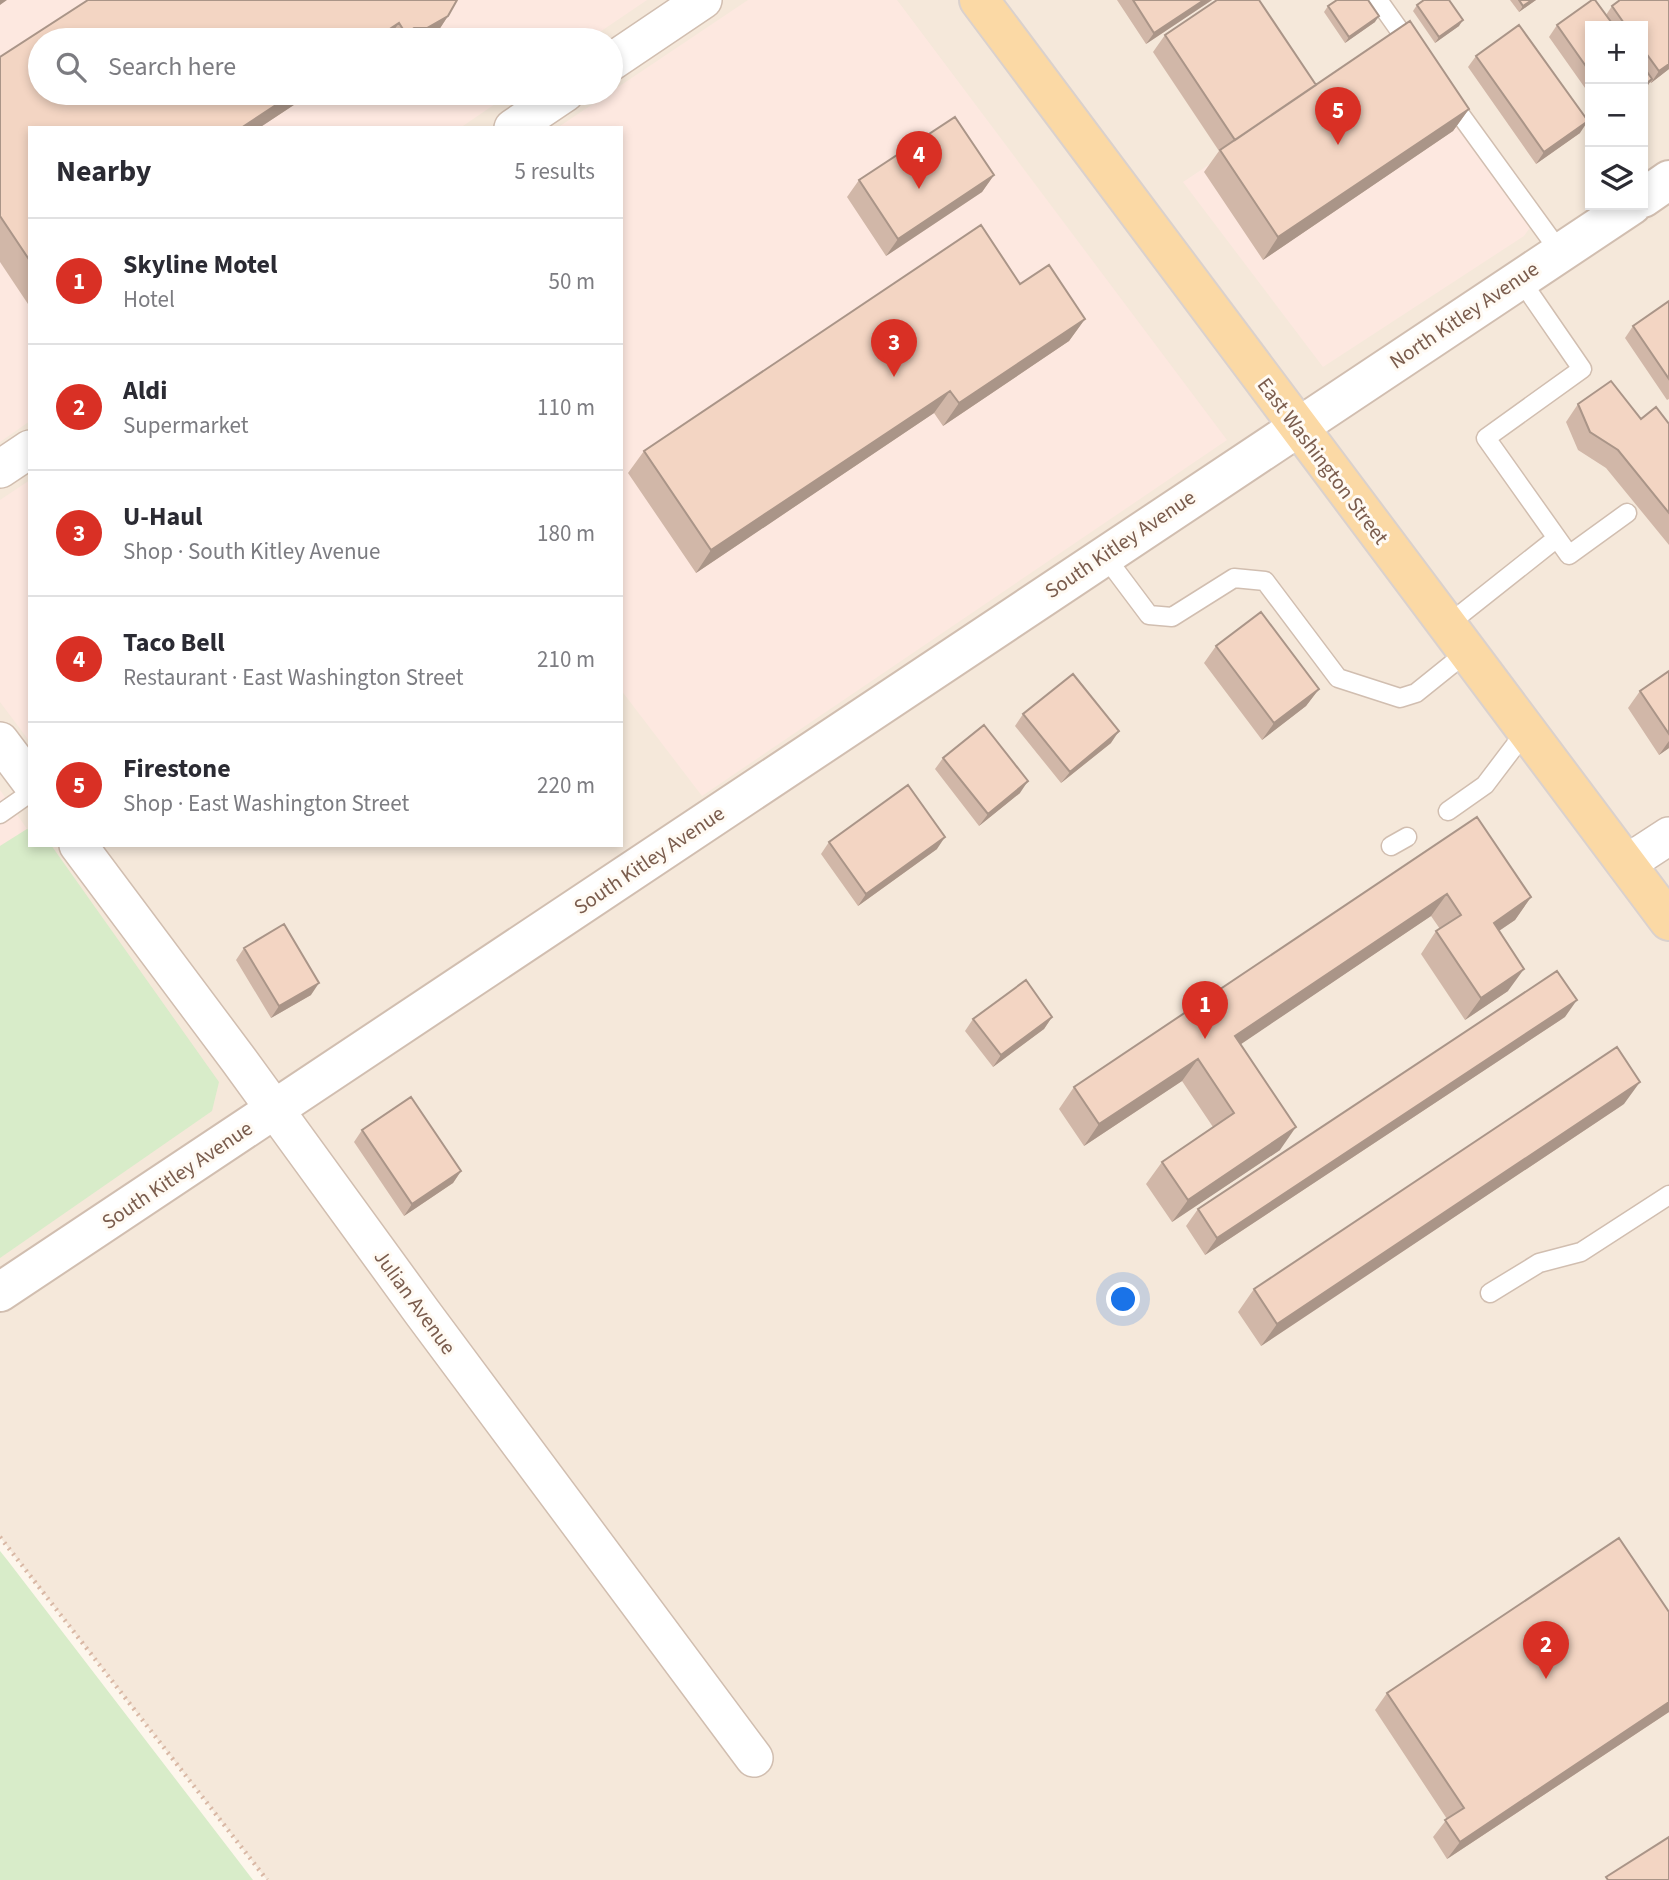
<!DOCTYPE html>
<meta charset="utf-8">
<style>
:root{--surface:#fff;--page:#f7f7f7;--text:#2b2b33;--muted:#7c7c81;--line:#e1e1e2;--accent:#d93025}
body{margin:0;font-family:"Source Sans 3",sans-serif;background:var(--page);color:var(--text)}
.controls{position:absolute;right:21px;top:21px;display:grid;overflow:hidden;border-radius:0px;box-shadow:0 4px 10px #0003}
.controls button{width:63px;height:63px;display:grid;place-items:center;padding:0;border:0;border-bottom:2px solid var(--line);background:var(--surface);color:var(--text);font:35px sans-serif}
.you{position:absolute;left:1124px;top:1300px;width:24px;height:24px;margin:-18px;border:5px solid #fff;border-radius:50%;background:#1a73e8;box-shadow:0 0 0 10px #1a73e833}
.badge{display:grid;place-items:center;width:46px;height:46px;border-radius:50%;background:var(--accent);color:#fff;font-size:23px;font-weight:700}
.pin{position:absolute;translate:-50% -58px;filter:drop-shadow(0 2px 4px #0008)}
.pin::after{content:'';position:absolute;top:37px;width:24px;height:21px;background:inherit;clip-path:polygon(0 0,100% 0,50% 100%)}
.list{margin:0;padding:0;list-style:none}
h2{display:flex;justify-content:space-between;align-items:center;height:91px;margin:0;padding:0 28px;font-size:30px}
h2 small{font-size:23px;font-weight:400;color:var(--muted)}
.list li{display:grid;grid-template-columns:46px 1fr auto;gap:21px;align-items:center;box-sizing:border-box;height:126px;padding:0 28px;border-top:2px solid var(--line)}
.list b{display:block;font-size:26px;white-space:nowrap}
.list p{margin:0;font-size:23px;white-space:nowrap;color:var(--muted)}
.list em{font-size:23px;font-style:normal;color:var(--muted)}
.icon{flex:none;width:38px;height:38px;fill:none;stroke:currentColor;stroke-width:2;stroke-linecap:round;stroke-linejoin:round}
.map{position:relative;flex:none;width:1669px;height:1880px;overflow:hidden}
.search{position:absolute;background:var(--surface);box-shadow:0 4px 10px #0003;left:28px;top:28px;width:595px;height:77px;display:flex;align-items:center;gap:18px;box-sizing:border-box;padding:0 24px;border-radius:38px;color:var(--muted);font-size:26px}
.panel{position:absolute;background:var(--surface);box-shadow:0 4px 10px #0003;left:28px;top:126px;width:595px;height:721px;border-radius:0px}
.map>svg:first-child{display:block}
</style>
<div class="map">
<svg width="1669" height="1880" viewBox="0 0 1669 1880">
<rect width="100%" height="100%" fill="#fdf6ec"/>
<path fill="#f5e8da" fill-rule="evenodd" d="M 0,0 L 1669,0 L 1669,1880 L 267,1880 L 0,1537 ZM 1590,26 L 1643,26 L 1643,205 L 1590,205 ZM 40,40 L 611,40 L 611,93 L 40,93 ZM 30,128 L 621,128 L 621,845 L 30,845 Z"/>
<path fill="#fde8e0" d="M 0,0 L 647,0 L 588,40 L 40,40 L 40,93 L 511,93 L 460,128 L 30,128 L 30,421 L 0,442 Z
M 748,0 L 897,0 L 1227,440 L 702,796 L 621,690 L 621,128 L 557,128 Z
M 1403,35 L 1536,219 L 1524,236 L 1323,367 L 1183,182 Z
M 30,480 L 30,742 L 0,702 L 0,500 Z
M 0,790 L 27,829 L 0,846 Z"/>
<path fill="#d8ecc9" d="M 27,829 L 30,830 L 30,845 L 51,845 L 219,1082 L 212,1111 L 0,1258 L 0,846 Z
M 0,1551 L 8,1561 L 253,1880 L 0,1880 Z"/>
<g fill="none" stroke-linecap="round" stroke-linejoin="round">
<g stroke="#d1beb0" stroke-width="21">
<path id="service" d="M 1378,0 L 1412,48
M 1449,99 L 1560,252
M 1520,279 L 1582,369 L 1486,438 L 1569,555 L 1627,513
M 1104,555 L 1149,615 L 1172,617 L 1234,578 L 1265,581 L 1338,678 L 1400,698 L 1416,693 L 1467,652
M 1446,626 L 1557,538
M 1448,811 L 1485,785 L 1526,731
M 0,814 L 30,793
M 1391,846 L 1407,837
M 1490,1293 L 1539,1263 L 1581,1252 L 1669,1195"/>
</g>
<g stroke="#d1beb0" stroke-width="40">
<path id="minor" d="M 611,62 L 703,0
M 513,128 L 565,93
M 0,469 L 30,449
M 0,741 L 30,781
M 78,845 L 238,1059 L 422,1312 L 754,1758
M 1626,864 L 1669,836"/>
</g>
<g stroke="#d1beb0" stroke-width="42">
<path id="tertiary" d="M 1643,198 L 1669,180
M 0,1292 L 1632,205"/>
</g>
<g stroke="#dad1cd" stroke-width="42">
<path id="primary" d="M 979,0 L 1669,921"/>
</g>
<path stroke="#d9b8a5" stroke-width="4.5" stroke-dasharray="2 5" stroke-linecap="butt" d="M 0,1537 L 267,1880"/>
<use href="#service" stroke="#fff" stroke-width="18"/>
<use href="#minor" stroke="#fff" stroke-width="37"/>
<use href="#tertiary" stroke="#fff" stroke-width="38"/>
<use href="#primary" stroke="#fbd9a5" stroke-width="38"/>
</g>
<path fill="#d1b7a8" d="M 88,0 L 457,0 L 448,16 L 433,39 L 430,40 L 40,40 L 40,93 L 312,93 L 259,128 L 30,128 L 30,307 L 0,262 L 0,57 Z
M 1117,0 L 1212,0 L 1146,44 Z
M 1510,0 L 1536,0 L 1519,12 Z
M 1592,0 L 1595,0 L 1606,15 L 1612,6 L 1620,0 L 1668,0 L 1669,1 L 1669,69 L 1651,83 L 1650,82 L 1643,92 L 1643,26 L 1590,26 L 1590,95 L 1549,37 L 1557,25 Z
M 1417,5 L 1459,26 L 1435,43 L 1413,11 Z
M 1328,6 L 1375,22 L 1345,43 L 1324,12 Z
M 1165,35 L 1316,85 L 1469,109 L 1453,131 L 1263,260 L 1204,172 L 1219,151 L 1153,52 Z
M 1476,56 L 1580,133 L 1536,164 L 1468,67 Z
M 994,175 L 982,192 L 886,256 L 847,197 L 859,180 Z
M 1020,284 L 1085,319 L 1069,341 L 943,426 L 934,413 L 696,573 L 628,473 L 644,451 Z
M 1669,301 L 1669,399 L 1667,400 L 1625,338 L 1633,326 Z
M 1578,404 L 1641,419 L 1669,424 L 1669,545 L 1606,468 L 1578,450 L 1566,422 Z
M 1216,646 L 1319,689 L 1306,706 L 1262,740 L 1204,663 Z
M 1669,671 L 1669,748 L 1659,755 L 1628,708 L 1640,691 Z
M 1023,714 L 1111,743 L 1061,783 L 1015,726 Z
M 943,758 L 1020,793 L 979,826 L 935,769 Z
M 1477,817 L 1531,897 L 1515,920 L 1499,931 L 1508,991 L 1465,1020 L 1421,954 L 1436,931 L 1440,929 L 1431,916 L 1240,1044 L 1280,1150 L 1172,1222 L 1146,1184 L 1162,1162 L 1213,1127 L 1182,1081 L 1084,1146 L 1059,1109 L 1074,1087 Z
M 829,842 L 937,849 L 858,906 L 821,854 Z
M 244,948 L 311,995 L 271,1018 L 236,960 Z
M 1052,1017 L 1044,1029 L 993,1067 L 965,1031 L 973,1019 Z
M 1565,1017 L 1205,1255 L 1186,1226 L 1198,1209 Z
M 1624,1104 L 1261,1346 L 1238,1312 L 1254,1289 Z
M 362,1130 L 461,1171 L 453,1183 L 404,1216 L 354,1142 Z
M 1669,1612 L 1669,1712 L 1447,1859 L 1433,1837 L 1447,1819 L 1375,1710 L 1387,1693 Z"/>
<path fill="#aa9588" d="M 0,0 L 7,0 L 0,5 Z
M 1204,0 L 1212,0 L 1146,44 L 1154,33 Z
M 1532,0 L 1536,0 L 1519,12 L 1523,6 Z
M 448,16 L 433,39 L 430,40 L 401,40 L 406,34 L 414,28 Z
M 1379,16 L 1375,22 L 1345,43 L 1349,37 Z
M 1463,20 L 1459,26 L 1435,43 L 1439,37 Z
M 399,23 L 387,40 L 373,40 Z
M 1669,64 L 1669,69 L 1651,83 L 1659,71 Z
M 1652,79 L 1644,91 L 1643,92 L 1643,86 Z
M 294,93 L 312,93 L 259,128 L 241,128 Z
M 1469,109 L 1453,131 L 1263,260 L 1278,237 Z
M 1588,121 L 1580,133 L 1536,164 L 1544,152 Z
M 994,175 L 982,192 L 886,256 L 898,239 Z
M 1085,319 L 1069,341 L 943,426 L 959,403 Z
M 950,391 L 934,413 L 696,573 L 711,550 Z
M 1319,689 L 1306,706 L 1262,740 L 1274,723 Z
M 1119,731 L 1111,743 L 1061,783 L 1070,772 Z
M 1669,741 L 1669,748 L 1659,755 Z
M 1028,781 L 1020,793 L 979,826 L 988,814 Z
M 945,837 L 937,849 L 858,906 L 866,894 Z
M 1447,894 L 1431,916 L 1219,1059 L 1235,1036 Z
M 1531,897 L 1515,920 L 1478,945 L 1494,923 Z
M 1524,969 L 1508,991 L 1465,1020 L 1481,998 Z
M 319,983 L 311,995 L 271,1018 L 279,1006 Z
M 1577,1000 L 1565,1017 L 1205,1255 L 1217,1238 Z
M 1052,1017 L 1044,1029 L 993,1067 L 1001,1055 Z
M 1198,1059 L 1182,1081 L 1084,1146 L 1099,1124 Z
M 1640,1082 L 1624,1104 L 1261,1346 L 1277,1324 Z
M 1296,1127 L 1280,1150 L 1172,1222 L 1188,1200 Z
M 461,1171 L 453,1183 L 404,1216 L 412,1204 Z
M 1669,1702 L 1669,1712 L 1447,1859 L 1460,1842 Z"/>
<path fill="#f3d5c3" stroke="#aa9588" stroke-width="2" d="M 88,0 L 457,0 L 448,16 L 427,28 L 414,28 L 406,34 L 399,23 L 373,40 L 40,40 L 40,93 L 294,93 L 241,128 L 30,128 L 30,261 L 0,216 L 0,57 Z
M 1133,0 L 1204,0 L 1154,33 Z
M 1217,0 L 1259,0 L 1316,85 L 1235,140 L 1165,35 Z
M 1337,0 L 1368,0 L 1379,16 L 1349,37 L 1328,6 Z
M 1424,0 L 1449,0 L 1463,20 L 1439,37 L 1417,5 Z
M 1519,0 L 1532,0 L 1523,6 Z
M 1592,0 L 1595,0 L 1614,26 L 1590,26 L 1590,72 L 1557,25 Z
M 1620,0 L 1668,0 L 1669,1 L 1669,64 L 1659,71 L 1643,49 L 1643,26 L 1626,26 L 1612,6 Z
M 1410,21 L 1469,109 L 1278,237 L 1220,150 Z
M 1519,25 L 1588,121 L 1544,152 L 1476,56 Z
M 1643,66 L 1652,79 L 1643,86 Z
M 955,117 L 994,175 L 898,239 L 859,180 Z
M 981,225 L 1020,284 L 1049,265 L 1085,319 L 959,403 L 950,391 L 711,550 L 644,451 Z
M 1669,301 L 1669,379 L 1633,326 Z
M 1611,381 L 1641,419 L 1656,407 L 1669,424 L 1669,513 L 1618,450 L 1590,432 L 1578,404 Z
M 1261,612 L 1319,689 L 1274,723 L 1216,646 Z
M 1669,671 L 1669,734 L 1640,691 Z
M 1073,674 L 1119,731 L 1070,772 L 1023,714 Z
M 984,725 L 1028,781 L 988,814 L 943,758 Z
M 908,785 L 945,837 L 866,894 L 829,842 Z
M 1477,817 L 1531,897 L 1494,923 L 1524,969 L 1481,998 L 1436,931 L 1461,915 L 1447,894 L 1235,1036 L 1296,1127 L 1188,1200 L 1162,1162 L 1234,1113 L 1198,1059 L 1099,1124 L 1074,1087 Z
M 284,924 L 319,983 L 279,1006 L 244,948 Z
M 1557,971 L 1577,1000 L 1217,1238 L 1198,1209 Z
M 1026,980 L 1052,1017 L 1001,1055 L 973,1019 Z
M 1617,1047 L 1640,1082 L 1277,1324 L 1254,1289 Z
M 411,1097 L 461,1171 L 412,1204 L 362,1130 Z
M 1619,1538 L 1669,1612 L 1669,1702 L 1460,1842 L 1445,1820 L 1464,1808 L 1387,1693 Z
M 1669,1837 L 1669,1880 L 1608,1880 L 1606,1877 Z"/>
<g text-anchor="middle" dominant-baseline="central" stroke-width="6" stroke-linejoin="round" paint-order="stroke">
<g font-size="21" fill="#7a5c4d" stroke="#fffaf3">
<text transform="translate(1464 315) rotate(-34)">North Kitley Avenue</text>
<text transform="translate(1323 461) rotate(53)">East Washington Street</text>
<text transform="translate(1120 544) rotate(-34)">South Kitley Avenue</text>
<text transform="translate(649 860) rotate(-34)">South Kitley Avenue</text>
<text transform="translate(177 1175) rotate(-34)">South Kitley Avenue</text>
<text transform="translate(415 1302) rotate(54)">Julian Avenue</text>
</g>
</g>
</svg>
<div class="controls">
<button>+</button>
<button>−</button>
<button><svg class="icon" aria-label="layers" viewBox="0 0 24 24"><path d="M12 4l9 5-9 5-9-5zM3 14l9 5 9-5"/></svg></button>
</div>
<div class="you"></div>
<div class="pin badge" style="left:1205px;top:1039px">1</div>
<div class="pin badge" style="left:1546px;top:1679px">2</div>
<div class="pin badge" style="left:894px;top:377px">3</div>
<div class="pin badge" style="left:919px;top:189px">4</div>
<div class="pin badge" style="left:1338px;top:145px">5</div>
<div class="search"><svg class="icon" aria-label="search" viewBox="0 0 24 24"><circle cx="10" cy="10" r="6"/><path d="M15 15l6 6"/></svg>Search here</div>
<section class="panel">
<h2>Nearby<small>5 results</small></h2>
<ul class="list">
<li><span class="badge">1</span><div><b>Skyline Motel</b><p>Hotel</p></div><em>50 m</em></li>
<li><span class="badge">2</span><div><b>Aldi</b><p>Supermarket</p></div><em>110 m</em></li>
<li><span class="badge">3</span><div><b>U-Haul</b><p>Shop · South Kitley Avenue</p></div><em>180 m</em></li>
<li><span class="badge">4</span><div><b>Taco Bell</b><p>Restaurant · East Washington Street</p></div><em>210 m</em></li>
<li><span class="badge">5</span><div><b>Firestone</b><p>Shop · East Washington Street</p></div><em>220 m</em></li>
</ul>
</section>
</div>
